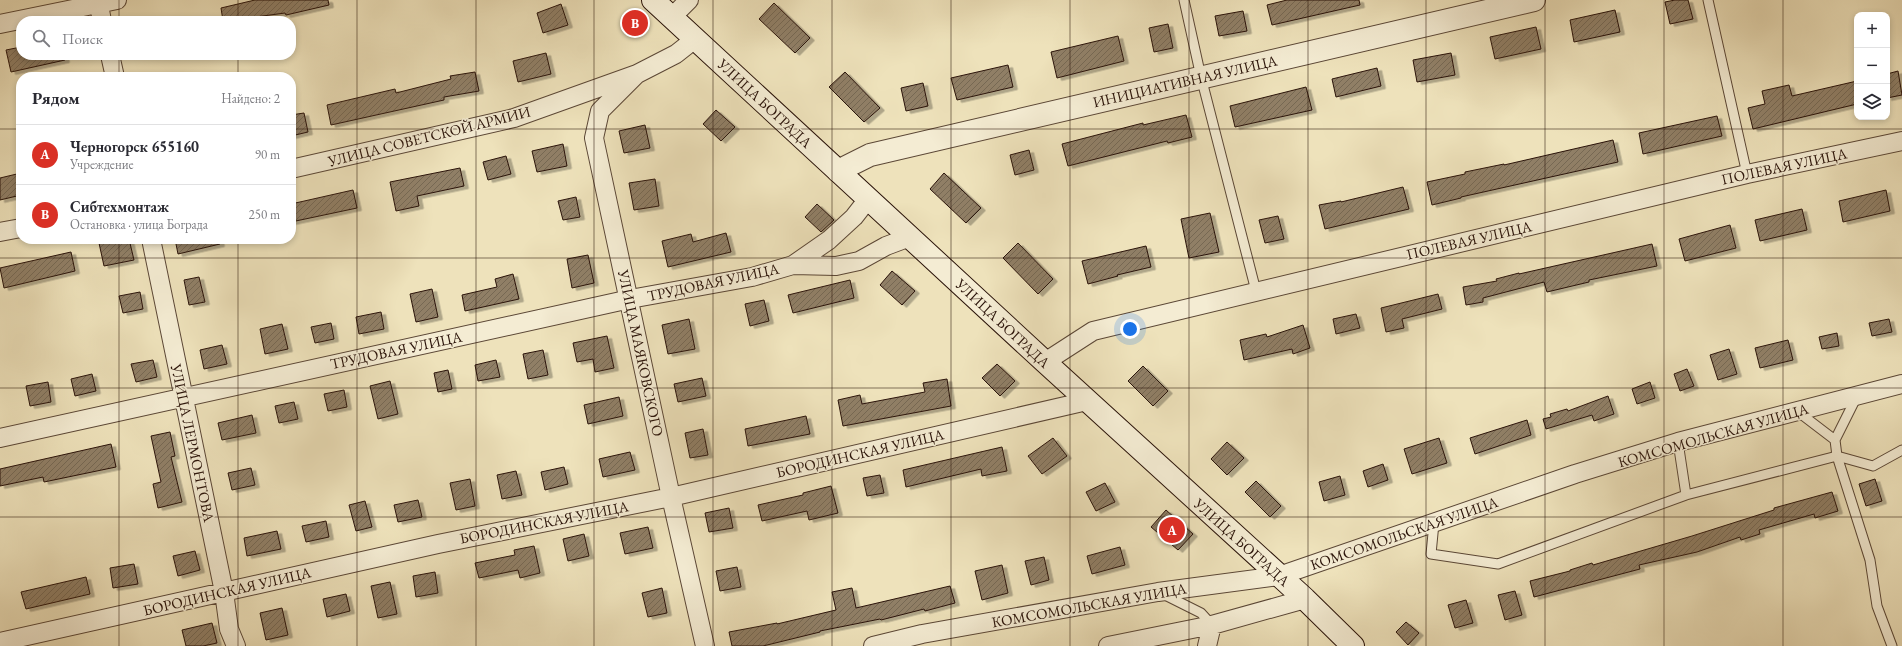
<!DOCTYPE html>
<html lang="ru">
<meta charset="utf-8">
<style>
:root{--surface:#fff;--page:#f2f2f3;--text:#2b2b33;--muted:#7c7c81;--line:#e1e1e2;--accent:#d93025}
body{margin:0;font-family:"EB Garamond",serif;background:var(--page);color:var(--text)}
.controls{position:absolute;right:12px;top:12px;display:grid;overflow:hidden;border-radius:8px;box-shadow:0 2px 6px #0003}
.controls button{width:36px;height:36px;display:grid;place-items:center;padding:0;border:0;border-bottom:1px solid var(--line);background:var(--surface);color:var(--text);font:20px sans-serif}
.you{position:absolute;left:1130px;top:329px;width:14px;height:14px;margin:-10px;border:3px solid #fff;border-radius:50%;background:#1a73e8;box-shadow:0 0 0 6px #1a73e833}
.badge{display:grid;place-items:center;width:26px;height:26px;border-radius:50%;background:var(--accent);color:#fff;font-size:13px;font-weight:700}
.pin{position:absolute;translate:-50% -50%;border:2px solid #fff;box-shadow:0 1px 4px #0006}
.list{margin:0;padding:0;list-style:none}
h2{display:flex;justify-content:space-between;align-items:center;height:52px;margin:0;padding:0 16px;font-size:17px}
h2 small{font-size:13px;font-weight:400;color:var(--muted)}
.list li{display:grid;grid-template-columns:26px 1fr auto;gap:12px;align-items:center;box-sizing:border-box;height:60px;padding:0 16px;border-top:1px solid var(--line)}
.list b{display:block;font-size:15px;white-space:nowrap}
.list p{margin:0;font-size:13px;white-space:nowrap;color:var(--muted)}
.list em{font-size:13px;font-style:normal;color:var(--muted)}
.icon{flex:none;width:22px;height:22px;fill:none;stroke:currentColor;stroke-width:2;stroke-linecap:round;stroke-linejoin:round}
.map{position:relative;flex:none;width:1902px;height:646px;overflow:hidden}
.search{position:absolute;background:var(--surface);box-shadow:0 2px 6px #0003;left:16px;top:16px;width:280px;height:44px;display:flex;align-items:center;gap:10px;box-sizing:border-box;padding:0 14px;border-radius:16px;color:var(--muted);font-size:15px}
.panel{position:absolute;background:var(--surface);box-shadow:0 2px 6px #0003;left:16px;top:72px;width:280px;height:172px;border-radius:16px}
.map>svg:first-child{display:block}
</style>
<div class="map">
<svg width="1902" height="646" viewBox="0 0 1902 646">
<defs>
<pattern id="building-hatch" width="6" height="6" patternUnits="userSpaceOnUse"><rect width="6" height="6" fill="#907f66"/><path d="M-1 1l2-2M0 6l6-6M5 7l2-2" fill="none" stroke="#766752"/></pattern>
<filter id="shadow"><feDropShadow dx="4.5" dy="2.5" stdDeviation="0" flood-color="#0004"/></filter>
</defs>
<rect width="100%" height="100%" fill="#eee2bb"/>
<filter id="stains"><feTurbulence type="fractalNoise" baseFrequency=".005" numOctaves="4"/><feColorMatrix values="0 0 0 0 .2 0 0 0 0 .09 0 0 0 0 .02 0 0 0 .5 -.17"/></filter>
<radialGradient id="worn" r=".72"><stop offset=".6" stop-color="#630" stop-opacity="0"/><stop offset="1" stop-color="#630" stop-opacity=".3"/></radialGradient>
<path fill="url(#building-hatch)" stroke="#2a1309" filter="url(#shadow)" d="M 255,0 L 328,0 L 329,5 L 286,15 L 285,13 L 248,18 L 249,21 L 223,21 L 221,8 Z
M 1287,0 L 1359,0 L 1360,5 L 1272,25 L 1267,5 Z
M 1675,0 L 1688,0 L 1693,19 L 1670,24 L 1665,2 Z
M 774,3 L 810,38 L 795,53 L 759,19 Z
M 561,4 L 568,25 L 543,33 L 537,13 Z
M 1615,10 L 1620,32 L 1574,42 L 1570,20 Z
M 1243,11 L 1247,31 L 1219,36 L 1215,16 Z
M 1168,24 L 1173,48 L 1154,52 L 1149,28 Z
M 1536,27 L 1541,49 L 1495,59 L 1490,37 Z
M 1118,36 L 1124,61 L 1057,78 L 1051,52 Z
M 21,47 L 21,55 L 64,55 L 65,60 L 11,72 L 6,50 Z
M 546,53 L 551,74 L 518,82 L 513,61 Z
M 1451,53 L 1455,75 L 1417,82 L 1413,60 Z
M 1008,65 L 1013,87 L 957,100 L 951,78 Z
M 1377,68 L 1381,86 L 1336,97 L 1332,79 Z
M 1898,71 L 1902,95 L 1887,98 L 1887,74 Z
M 475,72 L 479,91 L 444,97 L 444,100 L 331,125 L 327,105 L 395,89 L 396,93 L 451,79 L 450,76 Z
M 845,72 L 880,108 L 864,122 L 829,87 Z
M 1857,81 L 1857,104 L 1753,129 L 1748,108 L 1765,104 L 1762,91 L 1789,85 L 1792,96 Z
M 923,83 L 928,106 L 906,111 L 901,88 Z
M 1306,87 L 1312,110 L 1235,127 L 1230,106 Z
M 716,110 L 735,127 L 721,141 L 703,124 Z
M 304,113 L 308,132 L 291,136 L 291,115 Z
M 1186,115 L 1192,137 L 1168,143 L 1167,141 L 1068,166 L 1062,144 L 1143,123 L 1143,125 Z
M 1717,116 L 1722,136 L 1643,154 L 1639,133 Z
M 645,125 L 650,148 L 624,153 L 619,131 Z
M 1613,140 L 1618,162 L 1461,197 L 1461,198 L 1432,205 L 1427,182 L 1465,174 L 1465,172 L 1504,164 L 1504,165 Z
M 563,144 L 567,166 L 537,172 L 532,151 Z
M 1029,150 L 1034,170 L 1015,175 L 1010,155 Z
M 506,156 L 511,174 L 488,180 L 483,162 Z
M 460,168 L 464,186 L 417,196 L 419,206 L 396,211 L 390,182 Z
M 21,173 L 21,195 L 0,200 L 0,178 Z
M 944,173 L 981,208 L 966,223 L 930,189 Z
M 655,179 L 659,206 L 634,210 L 629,183 Z
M 1403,187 L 1409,209 L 1325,229 L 1319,205 L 1341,201 L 1341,202 Z
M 353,190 L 357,208 L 291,222 L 291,204 Z
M 1886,190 L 1890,211 L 1843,222 L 1839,201 Z
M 576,197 L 580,217 L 563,220 L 558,201 Z
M 817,204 L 834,220 L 821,232 L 805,217 Z
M 1802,209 L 1807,230 L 1760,241 L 1755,220 Z
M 1210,213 L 1219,252 L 1189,258 L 1181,219 Z
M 1278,216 L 1284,239 L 1265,243 L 1259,220 Z
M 1730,225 L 1736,248 L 1685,261 L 1679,239 Z
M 726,233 L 731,252 L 668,267 L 662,241 L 691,234 L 693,242 Z
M 119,239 L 129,239 L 134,260 L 104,266 L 99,243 Z
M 175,239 L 219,239 L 220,244 L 178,254 Z
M 1018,243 L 1053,279 L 1038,294 L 1003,258 Z
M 1652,244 L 1657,266 L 1589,280 L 1589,282 L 1547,292 L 1544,282 L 1483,298 L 1483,302 L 1466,305 L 1463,287 L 1497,281 L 1496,279 L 1519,273 L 1519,274 Z
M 1146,246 L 1151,267 L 1117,275 L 1118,276 L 1088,284 L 1082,261 Z
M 71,252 L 75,271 L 4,288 L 0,268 Z
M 588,255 L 594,283 L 572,288 L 567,259 Z
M 892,271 L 915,291 L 902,305 L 880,285 Z
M 513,274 L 519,299 L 465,311 L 462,295 L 497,287 L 495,279 Z
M 199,277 L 205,302 L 189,305 L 184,280 Z
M 850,280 L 854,298 L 793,313 L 788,295 Z
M 432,289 L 438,317 L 416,322 L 410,294 Z
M 140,292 L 143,309 L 123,313 L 119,296 Z
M 1438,294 L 1442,309 L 1402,319 L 1404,328 L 1386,332 L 1381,308 Z
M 764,300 L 769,321 L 750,326 L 745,304 Z
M 381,312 L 384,329 L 359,334 L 356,317 Z
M 1356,314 L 1360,328 L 1336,334 L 1333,319 Z
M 689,319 L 695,349 L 668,354 L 662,325 Z
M 1889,319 L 1892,332 L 1872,336 L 1869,323 Z
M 331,323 L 334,339 L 315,343 L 311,327 Z
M 282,324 L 288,349 L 265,354 L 260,329 Z
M 1303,325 L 1310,348 L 1293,354 L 1292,349 L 1244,360 L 1240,340 L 1266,334 L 1267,337 Z
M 1837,333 L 1839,346 L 1822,349 L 1819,337 Z
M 607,336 L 614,368 L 595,372 L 593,359 L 577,362 L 573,343 Z
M 1788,340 L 1793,360 L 1760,368 L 1755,348 Z
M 222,345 L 227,364 L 204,369 L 200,350 Z
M 1729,349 L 1737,374 L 1718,380 L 1710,355 Z
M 543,350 L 548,375 L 528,379 L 523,354 Z
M 153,360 L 157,377 L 136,382 L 131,364 Z
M 496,360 L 500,377 L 478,381 L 475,365 Z
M 997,364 L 1015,381 L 1000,396 L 982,378 Z
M 1143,366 L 1168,391 L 1153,406 L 1128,381 Z
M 1687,369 L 1694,386 L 1680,391 L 1674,374 Z
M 448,370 L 452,389 L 438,392 L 434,373 Z
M 92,374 L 96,391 L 75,396 L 71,379 Z
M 702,378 L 706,396 L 678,402 L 674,384 Z
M 947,379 L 951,406 L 843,426 L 838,400 L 860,395 L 862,404 L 925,392 L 923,383 Z
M 390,381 L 398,414 L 378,419 L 370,386 Z
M 48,382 L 51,402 L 30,406 L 26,386 Z
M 1650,382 L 1655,398 L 1637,404 L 1632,389 Z
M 344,390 L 347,407 L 328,411 L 324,394 Z
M 1608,396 L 1614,414 L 1594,421 L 1592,415 L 1546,429 L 1543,419 L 1551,417 L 1550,414 L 1567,409 L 1568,411 Z
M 619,397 L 623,416 L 588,424 L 584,405 Z
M 294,402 L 298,419 L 279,423 L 275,406 Z
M 252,415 L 256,433 L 222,440 L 218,423 Z
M 806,416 L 810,434 L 748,446 L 745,429 Z
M 1527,420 L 1531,435 L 1475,454 L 1470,438 Z
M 703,429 L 708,455 L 690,458 L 685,433 Z
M 170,432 L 175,456 L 171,457 L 182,502 L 158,508 L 153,484 L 161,482 L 151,436 Z
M 1053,438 L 1067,456 L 1042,474 L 1028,456 Z
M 1439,438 L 1447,463 L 1412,474 L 1404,449 Z
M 1227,442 L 1244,458 L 1227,475 L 1211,459 Z
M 111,444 L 116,467 L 44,482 L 43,477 L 0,486 L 0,469 Z
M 1002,447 L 1007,471 L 982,476 L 981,469 L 906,487 L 903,470 Z
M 630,452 L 635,470 L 603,477 L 599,459 Z
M 1383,464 L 1388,480 L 1368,487 L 1363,471 Z
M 564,467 L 568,484 L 545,490 L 541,472 Z
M 251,468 L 255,485 L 232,490 L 228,473 Z
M 516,471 L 522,495 L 502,499 L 497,475 Z
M 880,475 L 884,493 L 867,496 L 863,478 Z
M 1340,476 L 1345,495 L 1324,501 L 1319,482 Z
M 470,479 L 475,506 L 456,510 L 450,483 Z
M 1875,479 L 1882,501 L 1866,506 L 1859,484 Z
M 1256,481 L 1281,506 L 1270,517 L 1245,492 Z
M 1105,483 L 1115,502 L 1096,511 L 1086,492 Z
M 831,486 L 838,513 L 809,520 L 807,511 L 762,521 L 758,505 L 803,495 L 803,493 Z
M 1832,492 L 1838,511 L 1815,518 L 1814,514 L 1759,530 L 1760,534 L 1741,540 L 1740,537 L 1697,552 L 1639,565 L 1640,569 L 1534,597 L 1530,581 L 1570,571 L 1570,570 L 1592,563 L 1593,565 L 1692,536 L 1774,510 L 1774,508 Z
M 418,500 L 422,517 L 398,522 L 394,505 Z
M 365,501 L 372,527 L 356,531 L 349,505 Z
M 729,508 L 733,528 L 709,532 L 705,513 Z
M 1166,510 L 1193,534 L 1178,550 L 1151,527 Z
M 326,521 L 329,537 L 306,542 L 302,526 Z
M 648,527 L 653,548 L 625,554 L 620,533 Z
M 277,531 L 281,549 L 247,556 L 244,538 Z
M 584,534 L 589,556 L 568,561 L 563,539 Z
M 534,546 L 540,573 L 520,578 L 518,570 L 479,578 L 475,563 L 515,555 L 514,550 Z
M 1120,547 L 1125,565 L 1092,574 L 1087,556 Z
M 195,551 L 200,570 L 178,576 L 173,556 Z
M 1044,557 L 1049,580 L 1031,585 L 1025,561 Z
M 134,564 L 138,584 L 113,588 L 110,568 Z
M 1002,565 L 1008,593 L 982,600 L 975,571 Z
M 737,567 L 741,587 L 720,591 L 716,571 Z
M 435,572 L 438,593 L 416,597 L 413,576 Z
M 86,577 L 90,594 L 26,609 L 21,592 Z
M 390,582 L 397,614 L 378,618 L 371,586 Z
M 950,586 L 955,603 L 925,611 L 924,609 L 881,620 L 880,619 L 820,631 L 820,632 L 763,646 L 732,646 L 729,632 L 777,623 L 777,624 L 836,610 L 832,592 L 852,588 L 856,608 Z
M 662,588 L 667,613 L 648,617 L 642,593 Z
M 1515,591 L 1522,615 L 1505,620 L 1498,595 Z
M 346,594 L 350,611 L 327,617 L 323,599 Z
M 1466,600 L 1473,623 L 1455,628 L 1448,605 Z
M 282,608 L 288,635 L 266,640 L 260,613 Z
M 1406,622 L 1419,633 L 1408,645 L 1396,632 Z
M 212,623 L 217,643 L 203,646 L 186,646 L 182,630 Z"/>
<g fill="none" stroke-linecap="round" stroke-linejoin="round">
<g stroke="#5b4736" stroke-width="11">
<path id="service" d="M 1184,0 L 1201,77 L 1256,291
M 1708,0 L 1747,174
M 1797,411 L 1835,440 L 1837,456 L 1870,560 L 1877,606 L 1892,646
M 1835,440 L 1857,396
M 1678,442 L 1686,495
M 1434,523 L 1431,554 L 1498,564 L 1686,495 L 1837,456 L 1873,466 L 1902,450
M 1163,594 L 1201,613 L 1212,625"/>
</g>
<g stroke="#5b4736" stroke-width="20">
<path id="minor" d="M 98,0 L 102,21
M 672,17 L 689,0
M 0,24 L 117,0
M 110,55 L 115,77
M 637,74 L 600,111 L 594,138 L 671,497 L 705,646
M 291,169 L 514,118 L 637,74 L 676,54 L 695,39
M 0,232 L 21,228
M 151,239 L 224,592 L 229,629 L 236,646
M 793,265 L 836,266 L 859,261 L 886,246 L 910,237
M 1045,362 L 1093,331 L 1747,174 L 1902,141
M 0,438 L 630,299 L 752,277 L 793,265 L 829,240 L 854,217 L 868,199
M 0,642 L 438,544 L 671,497 L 1087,401
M 873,646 L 922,634 L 1158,592 L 1279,576 L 1575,474 L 1678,442 L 1902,384
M 1108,646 L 1212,625 L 1305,599
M 1207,646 L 1212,625"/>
</g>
<g stroke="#5b4736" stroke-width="24">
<path id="tertiary" d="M 838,171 L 870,155 L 1534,0"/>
</g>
<g stroke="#2a1309" stroke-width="24">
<path id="secondary" d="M 653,0 L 1045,362 L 1305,599 L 1353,646"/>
</g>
<use href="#service" stroke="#f4ecd3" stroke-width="9"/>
<use href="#minor" stroke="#f4ecd3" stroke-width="18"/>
<use href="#tertiary" stroke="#f4ecd3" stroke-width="22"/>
<use href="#secondary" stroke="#f4ecd3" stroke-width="22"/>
</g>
<path fill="none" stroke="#2a1309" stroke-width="1" stroke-opacity="0.55" d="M 119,0 L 119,21M 238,0 L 238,21M 357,0 L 357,646M 476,0 L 476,646M 594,0 L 594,646M 713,0 L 713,646M 832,0 L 832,646M 951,0 L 951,646M 1070,0 L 1070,646M 1189,0 L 1189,646M 1308,0 L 1308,646M 1426,0 L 1426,646M 1545,0 L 1545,646M 1664,0 L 1664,646M 1783,0 L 1783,646M 119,55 L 119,77M 238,55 L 238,77M 0,129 L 21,129M 291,129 L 1902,129M 119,239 L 119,646M 238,239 L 238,646M 0,258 L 1902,258M 0,388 L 1902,388M 0,517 L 1902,517"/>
<g text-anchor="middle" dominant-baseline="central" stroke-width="3" stroke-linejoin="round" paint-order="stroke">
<g font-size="15" fill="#2a1309" stroke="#f4ecd3">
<text transform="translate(1185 81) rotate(-13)">ИНИЦИАТИВНАЯ УЛИЦА</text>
<text transform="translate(765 103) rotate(43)">УЛИЦА БОГРАДА</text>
<text transform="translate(429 136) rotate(-14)">УЛИЦА СОВЕТСКОЙ АРМИИ</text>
<text transform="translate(1784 166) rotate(-12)">ПОЛЕВАЯ УЛИЦА</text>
<text transform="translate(1469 240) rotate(-13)">ПОЛЕВАЯ УЛИЦА</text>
<text transform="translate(713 282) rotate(-12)">ТРУДОВАЯ УЛИЦА</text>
<text transform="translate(1003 323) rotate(43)">УЛИЦА БОГРАДА</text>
<text transform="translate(396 350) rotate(-12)">ТРУДОВАЯ УЛИЦА</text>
<text transform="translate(641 353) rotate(78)">УЛИЦА МАЯКОВСКОГО</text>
<text transform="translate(1713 435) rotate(-16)">КОМСОМОЛЬСКАЯ УЛИЦА</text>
<text transform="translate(193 443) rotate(78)">УЛИЦА ЛЕРМОНТОВА</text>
<text transform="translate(860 453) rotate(-13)">БОРОДИНСКАЯ УЛИЦА</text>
<text transform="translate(544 522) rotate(-11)">БОРОДИНСКАЯ УЛИЦА</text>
<text transform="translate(1404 533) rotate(-19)">КОМСОМОЛЬСКАЯ УЛИЦА</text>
<text transform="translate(1242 542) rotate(42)">УЛИЦА БОГРАДА</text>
<text transform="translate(227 591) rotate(-13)">БОРОДИНСКАЯ УЛИЦА</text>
<text transform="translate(1089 605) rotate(-10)">КОМСОМОЛЬСКАЯ УЛИЦА</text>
</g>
</g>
<rect width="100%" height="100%" filter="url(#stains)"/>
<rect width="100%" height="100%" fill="url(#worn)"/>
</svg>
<div class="controls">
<button>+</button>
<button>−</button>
<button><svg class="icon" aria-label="layers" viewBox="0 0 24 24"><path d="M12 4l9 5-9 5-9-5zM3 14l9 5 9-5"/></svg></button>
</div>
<div class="you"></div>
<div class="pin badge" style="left:1172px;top:530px">A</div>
<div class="pin badge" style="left:635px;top:23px">B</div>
<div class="search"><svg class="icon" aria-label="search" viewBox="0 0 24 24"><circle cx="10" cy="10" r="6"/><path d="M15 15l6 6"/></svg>Поиск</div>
<section class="panel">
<h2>Рядом<small>Найдено: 2</small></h2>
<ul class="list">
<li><span class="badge">A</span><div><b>Черногорск 655160</b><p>Учреждение</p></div><em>90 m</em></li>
<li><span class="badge">B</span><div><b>Сибтехмонтаж</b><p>Остановка · улица Бограда</p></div><em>250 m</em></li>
</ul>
</section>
</div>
